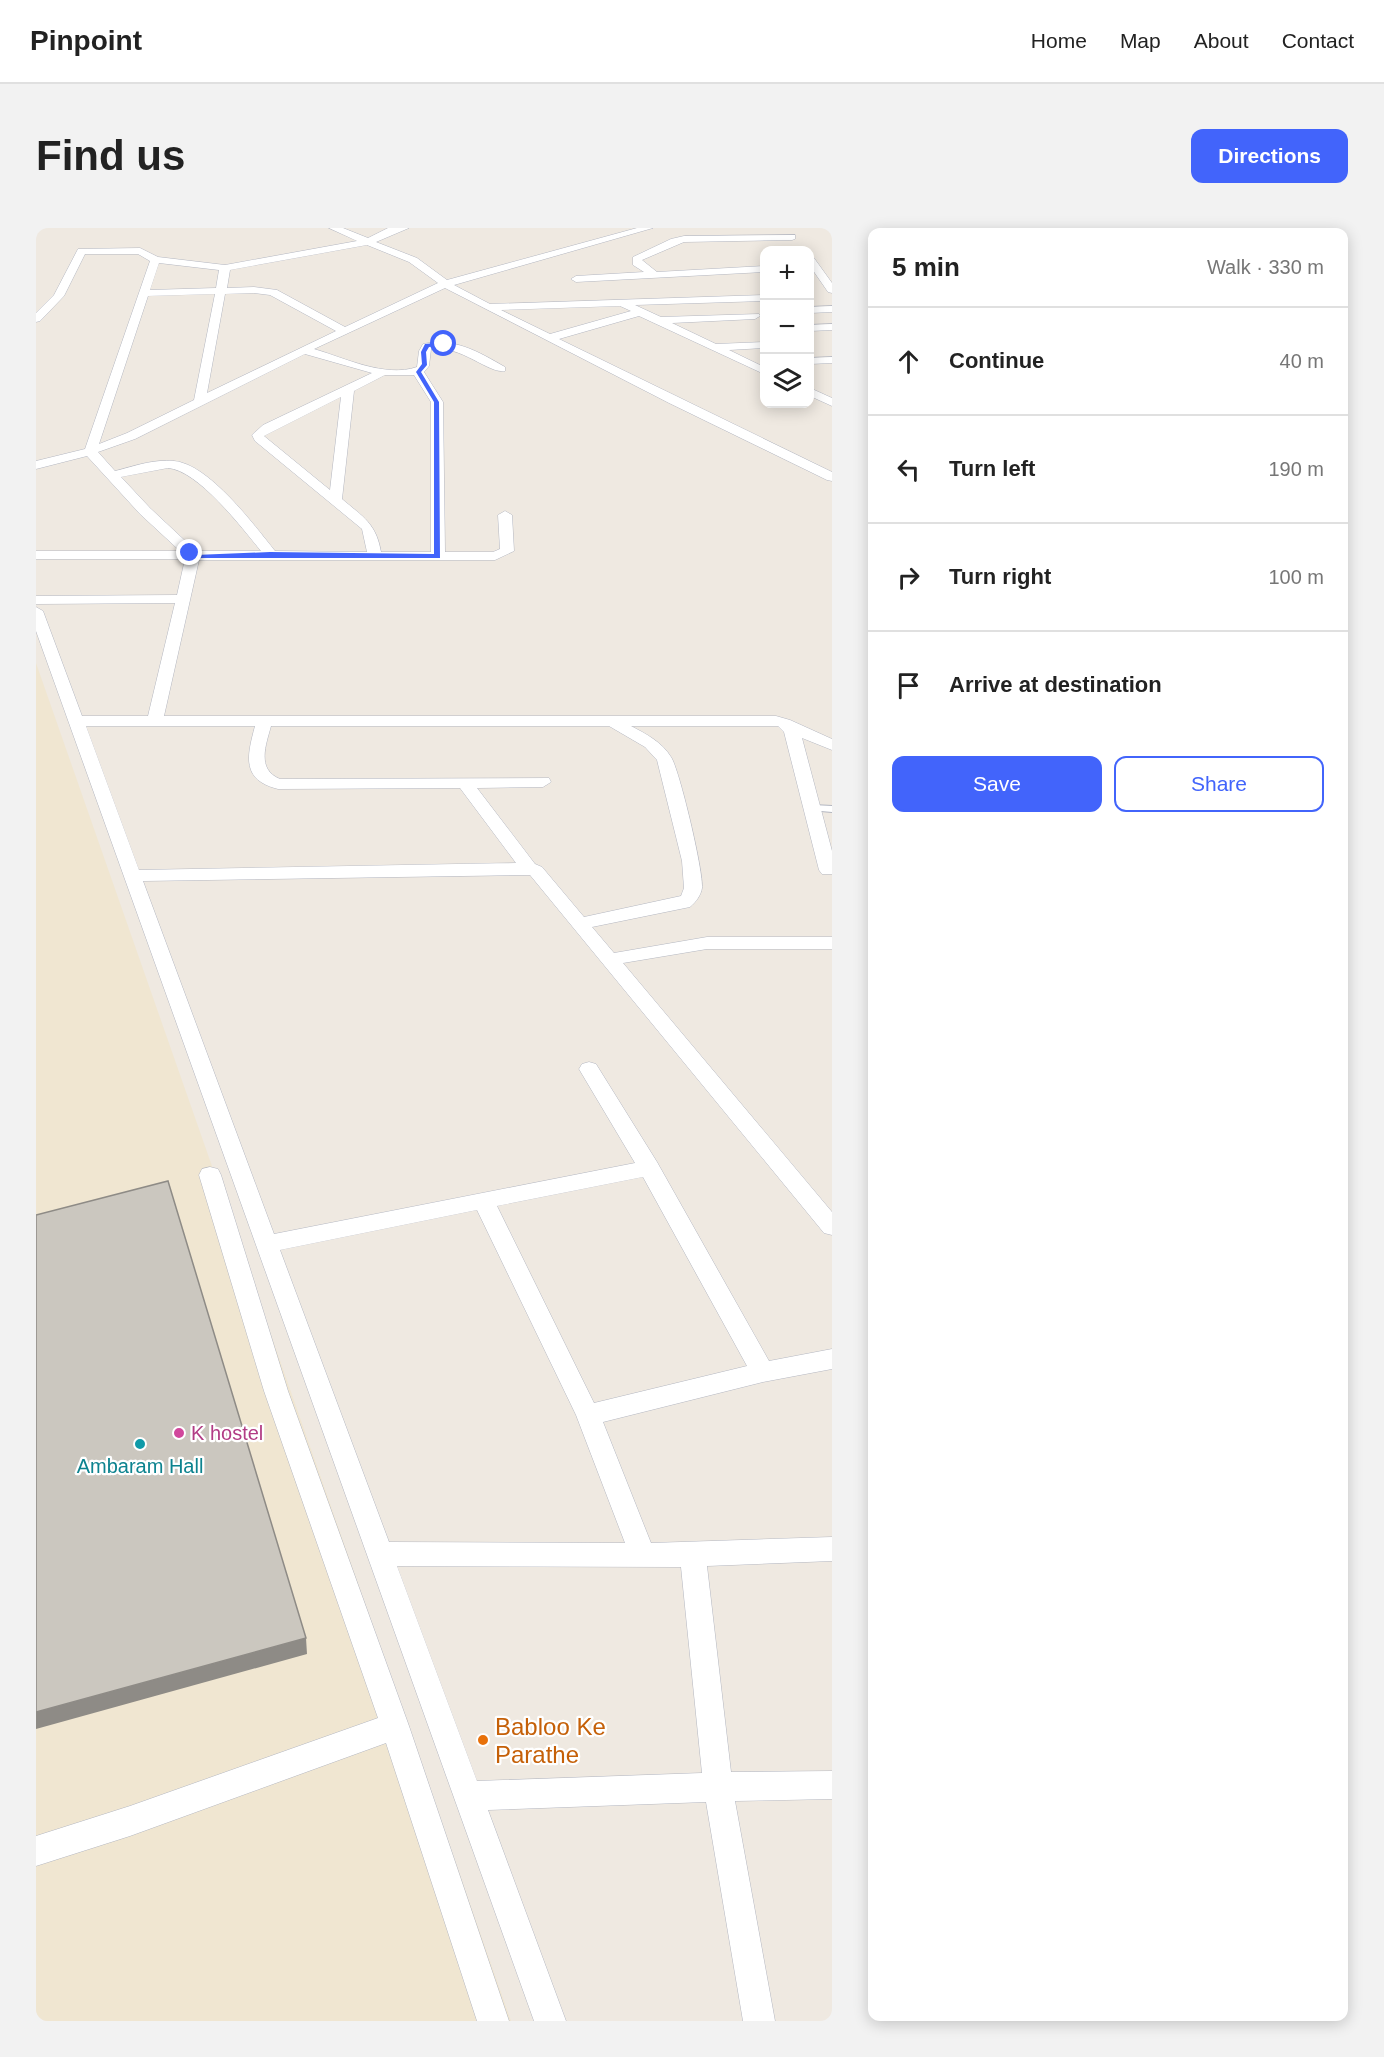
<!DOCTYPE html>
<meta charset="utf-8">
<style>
:root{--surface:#fff;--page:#f2f2f2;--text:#222;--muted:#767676;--line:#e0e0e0;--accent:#4264fb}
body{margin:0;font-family:Helvetica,sans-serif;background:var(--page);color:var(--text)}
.controls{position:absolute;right:18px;top:18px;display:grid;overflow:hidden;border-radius:12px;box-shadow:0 3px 15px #0003}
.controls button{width:54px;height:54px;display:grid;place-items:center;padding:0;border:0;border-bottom:2px solid var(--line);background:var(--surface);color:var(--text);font:30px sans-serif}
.stop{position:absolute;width:18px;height:18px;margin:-14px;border:4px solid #4264fb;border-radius:50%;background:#fff}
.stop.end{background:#4264fb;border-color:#fff;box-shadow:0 2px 6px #0008}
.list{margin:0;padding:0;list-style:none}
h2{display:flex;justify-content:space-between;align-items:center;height:78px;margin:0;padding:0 24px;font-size:26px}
h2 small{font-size:20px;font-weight:400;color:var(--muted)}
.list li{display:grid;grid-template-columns:39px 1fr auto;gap:18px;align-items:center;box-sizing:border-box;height:108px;padding:0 24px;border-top:2px solid var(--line)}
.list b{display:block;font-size:22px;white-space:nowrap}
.list em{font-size:20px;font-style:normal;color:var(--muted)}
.actions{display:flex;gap:12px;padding:18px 24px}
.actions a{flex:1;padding:14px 0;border:2px solid var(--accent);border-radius:12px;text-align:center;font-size:21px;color:var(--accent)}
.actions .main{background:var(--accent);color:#fff}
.icon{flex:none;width:33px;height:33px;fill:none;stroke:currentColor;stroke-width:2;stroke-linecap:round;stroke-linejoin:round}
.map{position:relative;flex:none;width:796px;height:1793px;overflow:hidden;border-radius:12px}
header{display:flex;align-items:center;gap:36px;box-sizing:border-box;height:84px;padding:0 30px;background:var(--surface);border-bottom:2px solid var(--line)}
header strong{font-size:28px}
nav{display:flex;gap:33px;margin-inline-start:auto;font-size:21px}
.intro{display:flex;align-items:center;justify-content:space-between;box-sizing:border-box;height:144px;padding:0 36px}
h1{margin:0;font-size:42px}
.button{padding:15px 27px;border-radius:12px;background:var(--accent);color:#fff;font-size:21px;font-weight:700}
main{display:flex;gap:36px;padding:0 36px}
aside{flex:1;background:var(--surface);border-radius:12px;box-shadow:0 3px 15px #0003}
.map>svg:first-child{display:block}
</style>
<header>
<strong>Pinpoint</strong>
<nav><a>Home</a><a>Map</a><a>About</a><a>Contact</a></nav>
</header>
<div class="intro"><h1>Find us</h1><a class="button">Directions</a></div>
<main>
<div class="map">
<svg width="796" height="1793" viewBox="0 0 796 1793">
<rect width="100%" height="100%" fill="#efe9e1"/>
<path fill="#f0e6d1" d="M 0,435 L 475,1793 L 0,1793 Z"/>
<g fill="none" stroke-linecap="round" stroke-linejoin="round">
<g stroke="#b4b7c1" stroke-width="2">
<path id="service" d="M 777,577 L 796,578 L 796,584 L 774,582 L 774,578 Z"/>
</g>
<g stroke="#b4b7c1" stroke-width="1">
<path id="minor" d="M 293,0 L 307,0 L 332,10 L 352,0 L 373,0 L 340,14 L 381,30 L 411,52 L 601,0 L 617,0 L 418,57 L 454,76 L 728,67 L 728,73 L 599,77 L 625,89 L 723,86 L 724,88 L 719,91 L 636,95 L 680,116 L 728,114 L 728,120 L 693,122 L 728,139 L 728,146 L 603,88 L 523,111 L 796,244 L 796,253 L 791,252 L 633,175 L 409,60 L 278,121 C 309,130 349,150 381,139 L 383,123 L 387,116 C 418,109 443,124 469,139 L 469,143 C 452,146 426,117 395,121 L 393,138 L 388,144 L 407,174 L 409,324 L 457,324 L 464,321 L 462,287 L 469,283 L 476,287 L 478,323 L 459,332 L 163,332 L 128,488 L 740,488 L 754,492 L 796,511 L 796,522 L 766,510 L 796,623 L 796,646 L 786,646 L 783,642 L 748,504 L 742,498 L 595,498 C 610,506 626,514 635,529 C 643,540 668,645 666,660 C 665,667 660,674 654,679 L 556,699 L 578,725 L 671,709 L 796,709 L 796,721 L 671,721 L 587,735 L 796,984 L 796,1007 L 788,1005 L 494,647 L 107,653 L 238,1006 L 599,935 L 543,841 L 546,836 L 553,834 L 560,836 L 621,934 L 733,1133 L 796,1121 L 796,1141 L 727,1154 L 567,1194 L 615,1315 L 796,1309 L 796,1333 L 671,1338 L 695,1544 L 796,1543 L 796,1571 L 699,1573 L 739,1793 L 707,1793 L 670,1574 L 452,1582 L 530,1793 L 498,1793 L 0,403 L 0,379 L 7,383 L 46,488 L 112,488 L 139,375 L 0,376 L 0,368 L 141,367 L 149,331 L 0,331 L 0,323 L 144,323 L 104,286 L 51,228 L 0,241 L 0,233 L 49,221 L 114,33 L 102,26 L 49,26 L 28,68 L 4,93 L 0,94 L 0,85 L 18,67 L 42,21 L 104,20 L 122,29 L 189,37 L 321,13 ZM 331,17 L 373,34 L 402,55 L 309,99 L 241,62 L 218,59 L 191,60 L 194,42 ZM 123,35 L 183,42 L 180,60 L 114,62 ZM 218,65 L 234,67 L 300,103 L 171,165 L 189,66 ZM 179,66 L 158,172 L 91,205 L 63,216 L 112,68 ZM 584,78 L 595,83 L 514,106 L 465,82 ZM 269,126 L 336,145 L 227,197 L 216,207 L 219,213 L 326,301 L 331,324 L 239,323 C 218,297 173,236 138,233 C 118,231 98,238 79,243 L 62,224 L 99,211 ZM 349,147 L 378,147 L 395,174 L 395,324 L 345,324 C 340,295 327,289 306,271 L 318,163 ZM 305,169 L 294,262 L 228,208 ZM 132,240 C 162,242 206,300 225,323 L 160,323 L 114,280 L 85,249 ZM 50,498 L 219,498 C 211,528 205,552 242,561 L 424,560 L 480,635 L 103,642 ZM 235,498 L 573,498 L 609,519 L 621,532 L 646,633 L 648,660 L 645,668 L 548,689 L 506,639 L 499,636 L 441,560 L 507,559 L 515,554 L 513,550 L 244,551 C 220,541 230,517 235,498 ZM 607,949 L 711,1138 L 558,1175 L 461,978 ZM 441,982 L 540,1187 L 589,1315 L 353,1314 L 244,1022 ZM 361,1338 L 645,1339 L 666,1545 L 441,1553 Z
M 759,7 L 759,11 L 756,12 L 648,14 L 606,32 L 621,44 L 728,38 L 728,44 L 540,54 L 535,51 L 540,48 L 608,44 L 597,37 L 597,29 L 635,11 L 648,8 Z
M 774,29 L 778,30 L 796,55 L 796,65 L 792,64 L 774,38 Z
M 796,78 L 796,84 L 774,85 L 774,79 Z
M 796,96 L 796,102 L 774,103 L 774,97 Z
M 796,129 L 796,135 L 774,136 L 774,130 Z
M 774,160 L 796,170 L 796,178 L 774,168 Z
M 174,939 L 182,941 L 185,947 L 252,1163 L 373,1498 L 473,1793 L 441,1793 L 350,1515 L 94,1608 L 0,1638 L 0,1608 L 94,1578 L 342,1490 L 228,1163 L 163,947 L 166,941 Z"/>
</g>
<use href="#service" fill="#fff" fill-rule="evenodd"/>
<use href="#minor" fill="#fff" fill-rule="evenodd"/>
</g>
<path fill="#8e8b86" d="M 270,1410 L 271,1426 L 0,1501 L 0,1484 Z"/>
<path fill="#cbc7bf" stroke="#8e8b86" stroke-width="1.5" d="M 132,953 L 270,1410 L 0,1484 L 0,987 Z"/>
<path fill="#4264fb" d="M 408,114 L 409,117 L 393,119 L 390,124 L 391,137 L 385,144 L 403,174 L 404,330 L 155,330 L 151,325 L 154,323 L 159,327 L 234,324 L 398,326 L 398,174 L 380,144 L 386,136 L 385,124 L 389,116 Z"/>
<circle fill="#d1479c" stroke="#fff" stroke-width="2" cx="143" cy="1205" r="6"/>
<circle fill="#0f9aa8" stroke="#fff" stroke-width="2" cx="104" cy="1216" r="6"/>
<circle fill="#e8710a" stroke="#fff" stroke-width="2" cx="447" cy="1512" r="6"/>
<g text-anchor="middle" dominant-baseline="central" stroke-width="4.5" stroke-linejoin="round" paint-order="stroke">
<g font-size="20" fill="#b23c85" stroke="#fff" text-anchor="start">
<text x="155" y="1205">K hostel</text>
</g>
<g font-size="20" fill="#0d838f" stroke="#fff">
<text x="104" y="1238">Ambaram Hall</text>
</g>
<g font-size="24" fill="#c56008" stroke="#fff" text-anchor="start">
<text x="459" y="1498">Babloo Ke<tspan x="459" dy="28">Parathe</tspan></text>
</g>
</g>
</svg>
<div class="controls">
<button>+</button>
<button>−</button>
<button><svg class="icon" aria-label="layers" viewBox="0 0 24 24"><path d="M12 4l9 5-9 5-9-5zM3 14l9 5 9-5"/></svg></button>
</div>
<div class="stop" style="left:408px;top:116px"></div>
<div class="stop end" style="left:154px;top:325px"></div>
</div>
<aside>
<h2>5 min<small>Walk · 330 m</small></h2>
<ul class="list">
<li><svg class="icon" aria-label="ahead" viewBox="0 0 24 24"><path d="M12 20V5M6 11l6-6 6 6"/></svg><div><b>Continue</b></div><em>40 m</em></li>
<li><svg class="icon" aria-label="left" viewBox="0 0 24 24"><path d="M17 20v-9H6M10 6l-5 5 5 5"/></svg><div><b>Turn left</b></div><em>190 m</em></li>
<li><svg class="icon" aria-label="right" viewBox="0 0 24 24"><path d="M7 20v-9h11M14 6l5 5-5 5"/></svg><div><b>Turn right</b></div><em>100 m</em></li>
<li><svg class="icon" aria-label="arrive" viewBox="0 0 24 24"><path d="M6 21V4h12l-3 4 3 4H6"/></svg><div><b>Arrive at destination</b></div></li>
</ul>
<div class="actions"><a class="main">Save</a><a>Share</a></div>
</aside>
</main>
